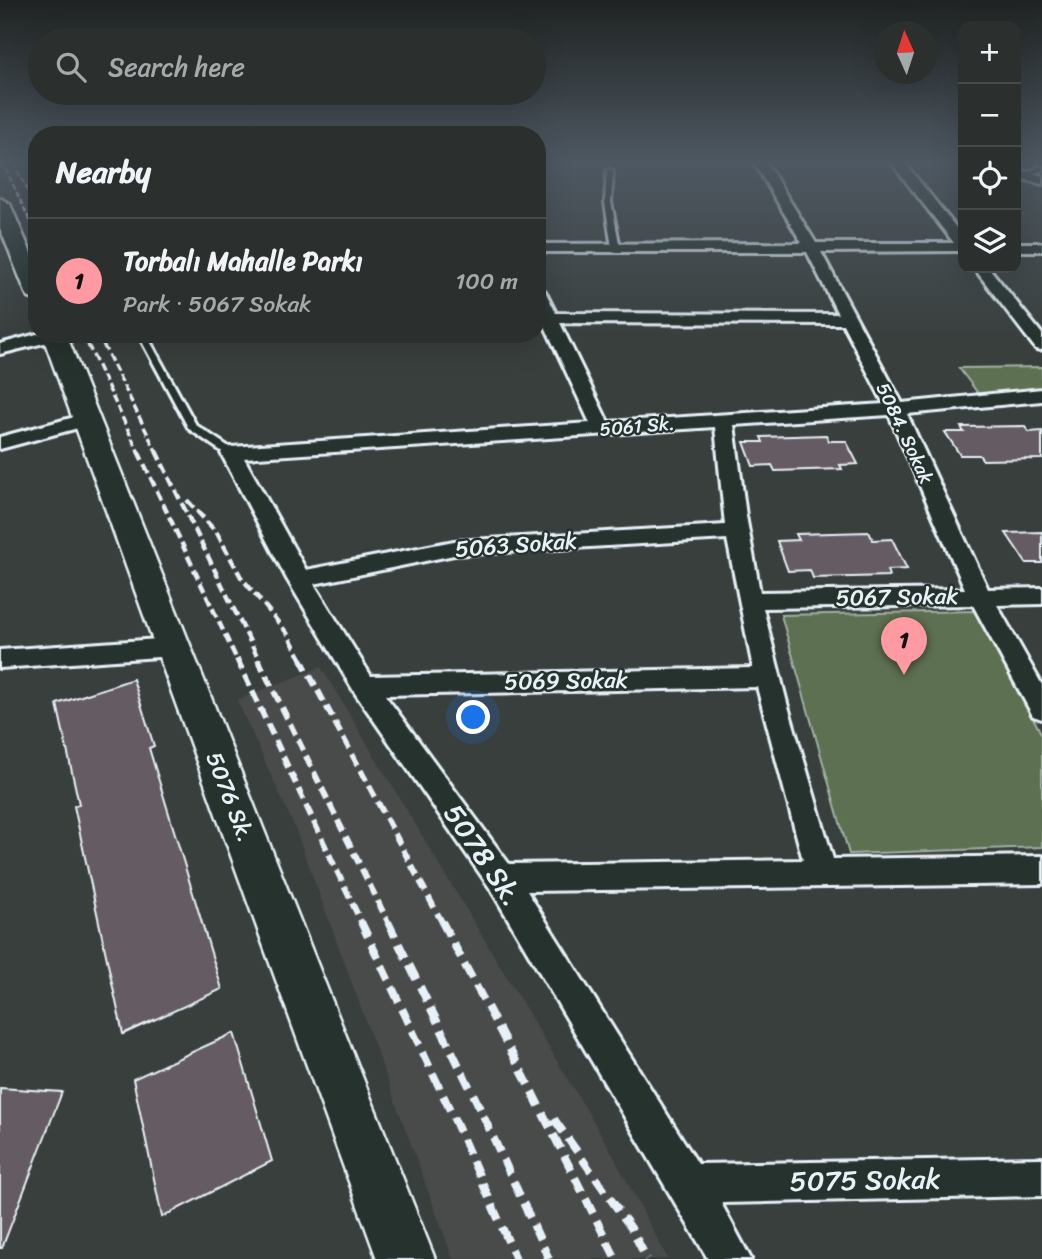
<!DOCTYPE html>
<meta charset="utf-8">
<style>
:root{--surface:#2b2f2e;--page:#373b3a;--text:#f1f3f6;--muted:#a6a9aa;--line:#474a4a;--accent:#ff9aa2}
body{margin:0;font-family:Sriracha,sans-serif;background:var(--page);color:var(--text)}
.controls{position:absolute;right:21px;top:21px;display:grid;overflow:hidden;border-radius:14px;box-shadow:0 7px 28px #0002}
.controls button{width:63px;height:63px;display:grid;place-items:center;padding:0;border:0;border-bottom:2px solid var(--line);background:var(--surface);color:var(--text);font:35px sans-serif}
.compass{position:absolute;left:874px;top:21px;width:63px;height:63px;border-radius:50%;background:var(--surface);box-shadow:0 7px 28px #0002;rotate:357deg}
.you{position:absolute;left:474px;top:718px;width:24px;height:24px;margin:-18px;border:5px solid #fff;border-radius:50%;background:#1a73e8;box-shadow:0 0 0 10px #1a73e833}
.badge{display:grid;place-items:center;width:46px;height:46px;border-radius:50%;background:var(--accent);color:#111;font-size:23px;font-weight:700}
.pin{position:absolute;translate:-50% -58px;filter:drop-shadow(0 2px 4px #0008)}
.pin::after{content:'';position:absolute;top:37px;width:24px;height:21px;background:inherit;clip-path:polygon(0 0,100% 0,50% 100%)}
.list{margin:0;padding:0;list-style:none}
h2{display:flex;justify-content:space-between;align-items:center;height:91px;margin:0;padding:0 28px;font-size:30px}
h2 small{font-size:23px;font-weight:400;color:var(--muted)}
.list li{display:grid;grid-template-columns:46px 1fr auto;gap:21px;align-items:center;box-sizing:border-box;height:126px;padding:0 28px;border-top:2px solid var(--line)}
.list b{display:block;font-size:26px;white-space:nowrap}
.list p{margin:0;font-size:23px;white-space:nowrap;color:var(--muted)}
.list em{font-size:23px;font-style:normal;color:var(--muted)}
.icon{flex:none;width:38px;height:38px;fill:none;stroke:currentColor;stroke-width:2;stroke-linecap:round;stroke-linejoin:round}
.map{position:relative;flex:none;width:1042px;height:1259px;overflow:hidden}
.search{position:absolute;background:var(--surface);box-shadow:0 7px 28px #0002;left:28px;top:28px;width:518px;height:77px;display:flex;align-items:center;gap:18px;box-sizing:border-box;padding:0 24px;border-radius:38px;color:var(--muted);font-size:26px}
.panel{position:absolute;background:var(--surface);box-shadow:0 7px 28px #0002;left:28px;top:126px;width:518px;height:217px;border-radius:28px}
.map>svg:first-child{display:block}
</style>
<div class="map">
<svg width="1042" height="1259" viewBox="0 0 1042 1259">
<rect width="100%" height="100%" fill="#393f3d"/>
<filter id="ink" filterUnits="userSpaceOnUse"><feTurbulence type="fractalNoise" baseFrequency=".0143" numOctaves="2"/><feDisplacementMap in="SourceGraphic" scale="14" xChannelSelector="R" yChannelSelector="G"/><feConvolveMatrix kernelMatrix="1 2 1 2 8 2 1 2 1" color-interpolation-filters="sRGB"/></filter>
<g filter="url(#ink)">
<path fill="#494b4c" d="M 321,667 L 608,1146 L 668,1259 L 453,1259 L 295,828 L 237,700 Z"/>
<path fill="#5d6f51" stroke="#a2b0a4" stroke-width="2" d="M 1042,367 L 1042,395 L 983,400 L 959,368 Z
M 977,611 L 1042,735 L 1042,847 L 849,854 L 781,615 Z"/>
<path fill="#655c63" stroke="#e8f1f8" stroke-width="2" d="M 1024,426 L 1029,432 L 1042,431 L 1042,459 L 983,460 L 979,455 L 960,455 L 945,432 L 964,432 L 961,427 Z
M 826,435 L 829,441 L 846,441 L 858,464 L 840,465 L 842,469 L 775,471 L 772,465 L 753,466 L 744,442 L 763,442 L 761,437 Z
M 869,532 L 873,540 L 892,539 L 907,569 L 887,570 L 889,576 L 813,578 L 810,570 L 788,571 L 777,541 L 799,540 L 796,534 Z
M 1042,532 L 1042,563 L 1026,563 L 1006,533 Z
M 133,679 L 154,746 L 149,748 L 222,989 L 123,1034 L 74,806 L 79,804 L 57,704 Z
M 234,1033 L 272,1161 L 162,1217 L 133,1079 Z
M 0,1088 L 62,1092 L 2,1248 L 0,1248 Z"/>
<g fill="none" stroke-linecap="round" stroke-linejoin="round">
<g stroke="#e8f1f8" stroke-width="6">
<path id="lane" d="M 1042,166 L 1042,170 L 1024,177 L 1021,175 Z
M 610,169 L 613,171 L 611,202 L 620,248 L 616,250 L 612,248 L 605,202 L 607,171 Z
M 138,334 L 146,334 L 196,425 L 235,451 L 235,455 L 227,455 L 189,429 Z"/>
</g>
<g stroke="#e8f1f8" stroke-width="6">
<path id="street" d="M 753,161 L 765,161 L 816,243 L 954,243 L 890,161 L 903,161 L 963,236 L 963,251 L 821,252 L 902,403 L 1042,389 L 1042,401 L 907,414 L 988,589 L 1042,588 L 1042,604 L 997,605 L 1042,685 L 1042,719 L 1033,716 L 973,605 L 763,608 L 787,703 L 833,859 L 1042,856 L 1042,884 L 527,891 L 698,1164 L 1042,1158 L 1042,1196 L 721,1203 L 751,1259 L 708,1259 L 490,888 L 355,693 L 287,579 L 221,453 L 224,449 L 231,447 L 590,423 L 537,309 L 537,286 L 545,291 L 556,313 L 838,314 L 807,252 L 537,252 L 537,244 L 802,243 ZM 560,323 L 843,324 L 884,404 L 608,422 ZM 889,415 L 965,589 L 760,592 L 746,516 L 734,425 ZM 715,427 L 725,525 L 454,541 L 306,570 L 244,458 ZM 727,539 L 753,668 L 371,676 L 314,584 L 454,555 ZM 757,687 L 803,860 L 509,864 L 385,695 Z
M 1016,169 L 1042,176 L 1042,184 L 1016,177 Z
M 1016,243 L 1042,243 L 1042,251 L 1016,251 Z
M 974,268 L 989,268 L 1042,334 L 1042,350 L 1036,349 Z
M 37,334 L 62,335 L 60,339 L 0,354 L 0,344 Z
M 86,414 L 96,420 L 93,424 L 0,449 L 0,437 Z
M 173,638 L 182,641 L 185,647 L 182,653 L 173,656 L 0,668 L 0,650 Z"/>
</g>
<g stroke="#e8f1f8" stroke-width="5">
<path id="secondary" d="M 0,198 L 10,204 L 37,267 L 37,300 L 29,298 L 26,293 L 0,228 Z
M 42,334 L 66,334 L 435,1259 L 377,1259 Z"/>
</g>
<use href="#lane" fill="#26332d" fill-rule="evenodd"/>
<use href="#street" fill="#26332d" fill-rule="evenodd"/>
<use href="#secondary" fill="#26332d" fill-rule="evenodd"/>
<path stroke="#e8f1f8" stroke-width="2.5" stroke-dasharray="6 2.5" stroke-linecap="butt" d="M 2,161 L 37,236
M 14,163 L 37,210"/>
<path stroke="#e8f1f8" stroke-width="3.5" stroke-dasharray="8 3.5" stroke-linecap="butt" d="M 83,334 L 139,453
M 98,334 L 157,453"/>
<path stroke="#e8f1f8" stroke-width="4.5" stroke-dasharray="10 4.5" stroke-linecap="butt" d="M 138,451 L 237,660
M 156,451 L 259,660
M 187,500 L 217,533 L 241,577 L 287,633 L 302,660"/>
<path stroke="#e8f1f8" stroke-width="6" stroke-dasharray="12 6" stroke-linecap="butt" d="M 237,659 L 362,924
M 258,659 L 389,924
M 301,659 L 443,924"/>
<path stroke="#e8f1f8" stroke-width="8" stroke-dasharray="16 8" stroke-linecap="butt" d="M 361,922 L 451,1112 L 516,1259
M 388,922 L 476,1100 L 549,1259
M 442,922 L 525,1078 L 616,1259
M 554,1119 L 631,1228 L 647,1259"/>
</g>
</g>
<linearGradient id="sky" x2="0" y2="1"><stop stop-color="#1f2322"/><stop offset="0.48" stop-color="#4e5862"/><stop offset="1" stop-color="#4e5862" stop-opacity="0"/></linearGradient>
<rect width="1042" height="337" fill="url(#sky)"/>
<g text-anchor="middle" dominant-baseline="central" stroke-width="5" stroke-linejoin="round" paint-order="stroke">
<g font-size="19" fill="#e8f1f8" stroke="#26332d">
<text transform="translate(637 426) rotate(-5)">5061 Sk.</text>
<text transform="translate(905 433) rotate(65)">5084. Sokak</text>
</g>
<g font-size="23" fill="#e8f1f8" stroke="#26332d">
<text transform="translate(516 545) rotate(-4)">5063 Sokak</text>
<text transform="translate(897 597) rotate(-1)">5067 Sokak</text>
<text transform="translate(566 681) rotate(-1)">5069 Sokak</text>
<text transform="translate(230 797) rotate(69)">5076 Sk.</text>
</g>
<g font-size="28" fill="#e8f1f8" stroke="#26332d">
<text transform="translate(483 855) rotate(56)">5078 Sk.</text>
<text transform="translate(865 1180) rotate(-1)">5075 Sokak</text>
</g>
</g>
</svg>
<div class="controls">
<button>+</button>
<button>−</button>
<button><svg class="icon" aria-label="locate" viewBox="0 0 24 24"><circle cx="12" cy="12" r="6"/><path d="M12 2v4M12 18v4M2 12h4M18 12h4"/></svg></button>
<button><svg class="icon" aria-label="layers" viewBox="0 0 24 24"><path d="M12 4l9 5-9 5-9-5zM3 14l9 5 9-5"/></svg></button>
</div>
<svg class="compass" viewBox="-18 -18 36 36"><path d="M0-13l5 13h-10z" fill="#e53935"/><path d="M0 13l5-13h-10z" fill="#a6a9aa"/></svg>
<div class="you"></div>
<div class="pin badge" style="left:904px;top:675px">1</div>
<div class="search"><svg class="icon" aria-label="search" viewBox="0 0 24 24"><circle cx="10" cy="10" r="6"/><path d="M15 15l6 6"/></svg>Search here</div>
<section class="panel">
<h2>Nearby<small></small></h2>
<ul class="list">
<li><span class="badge">1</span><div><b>Torbalı Mahalle Parkı</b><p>Park · 5067 Sokak</p></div><em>100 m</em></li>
</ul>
</section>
</div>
